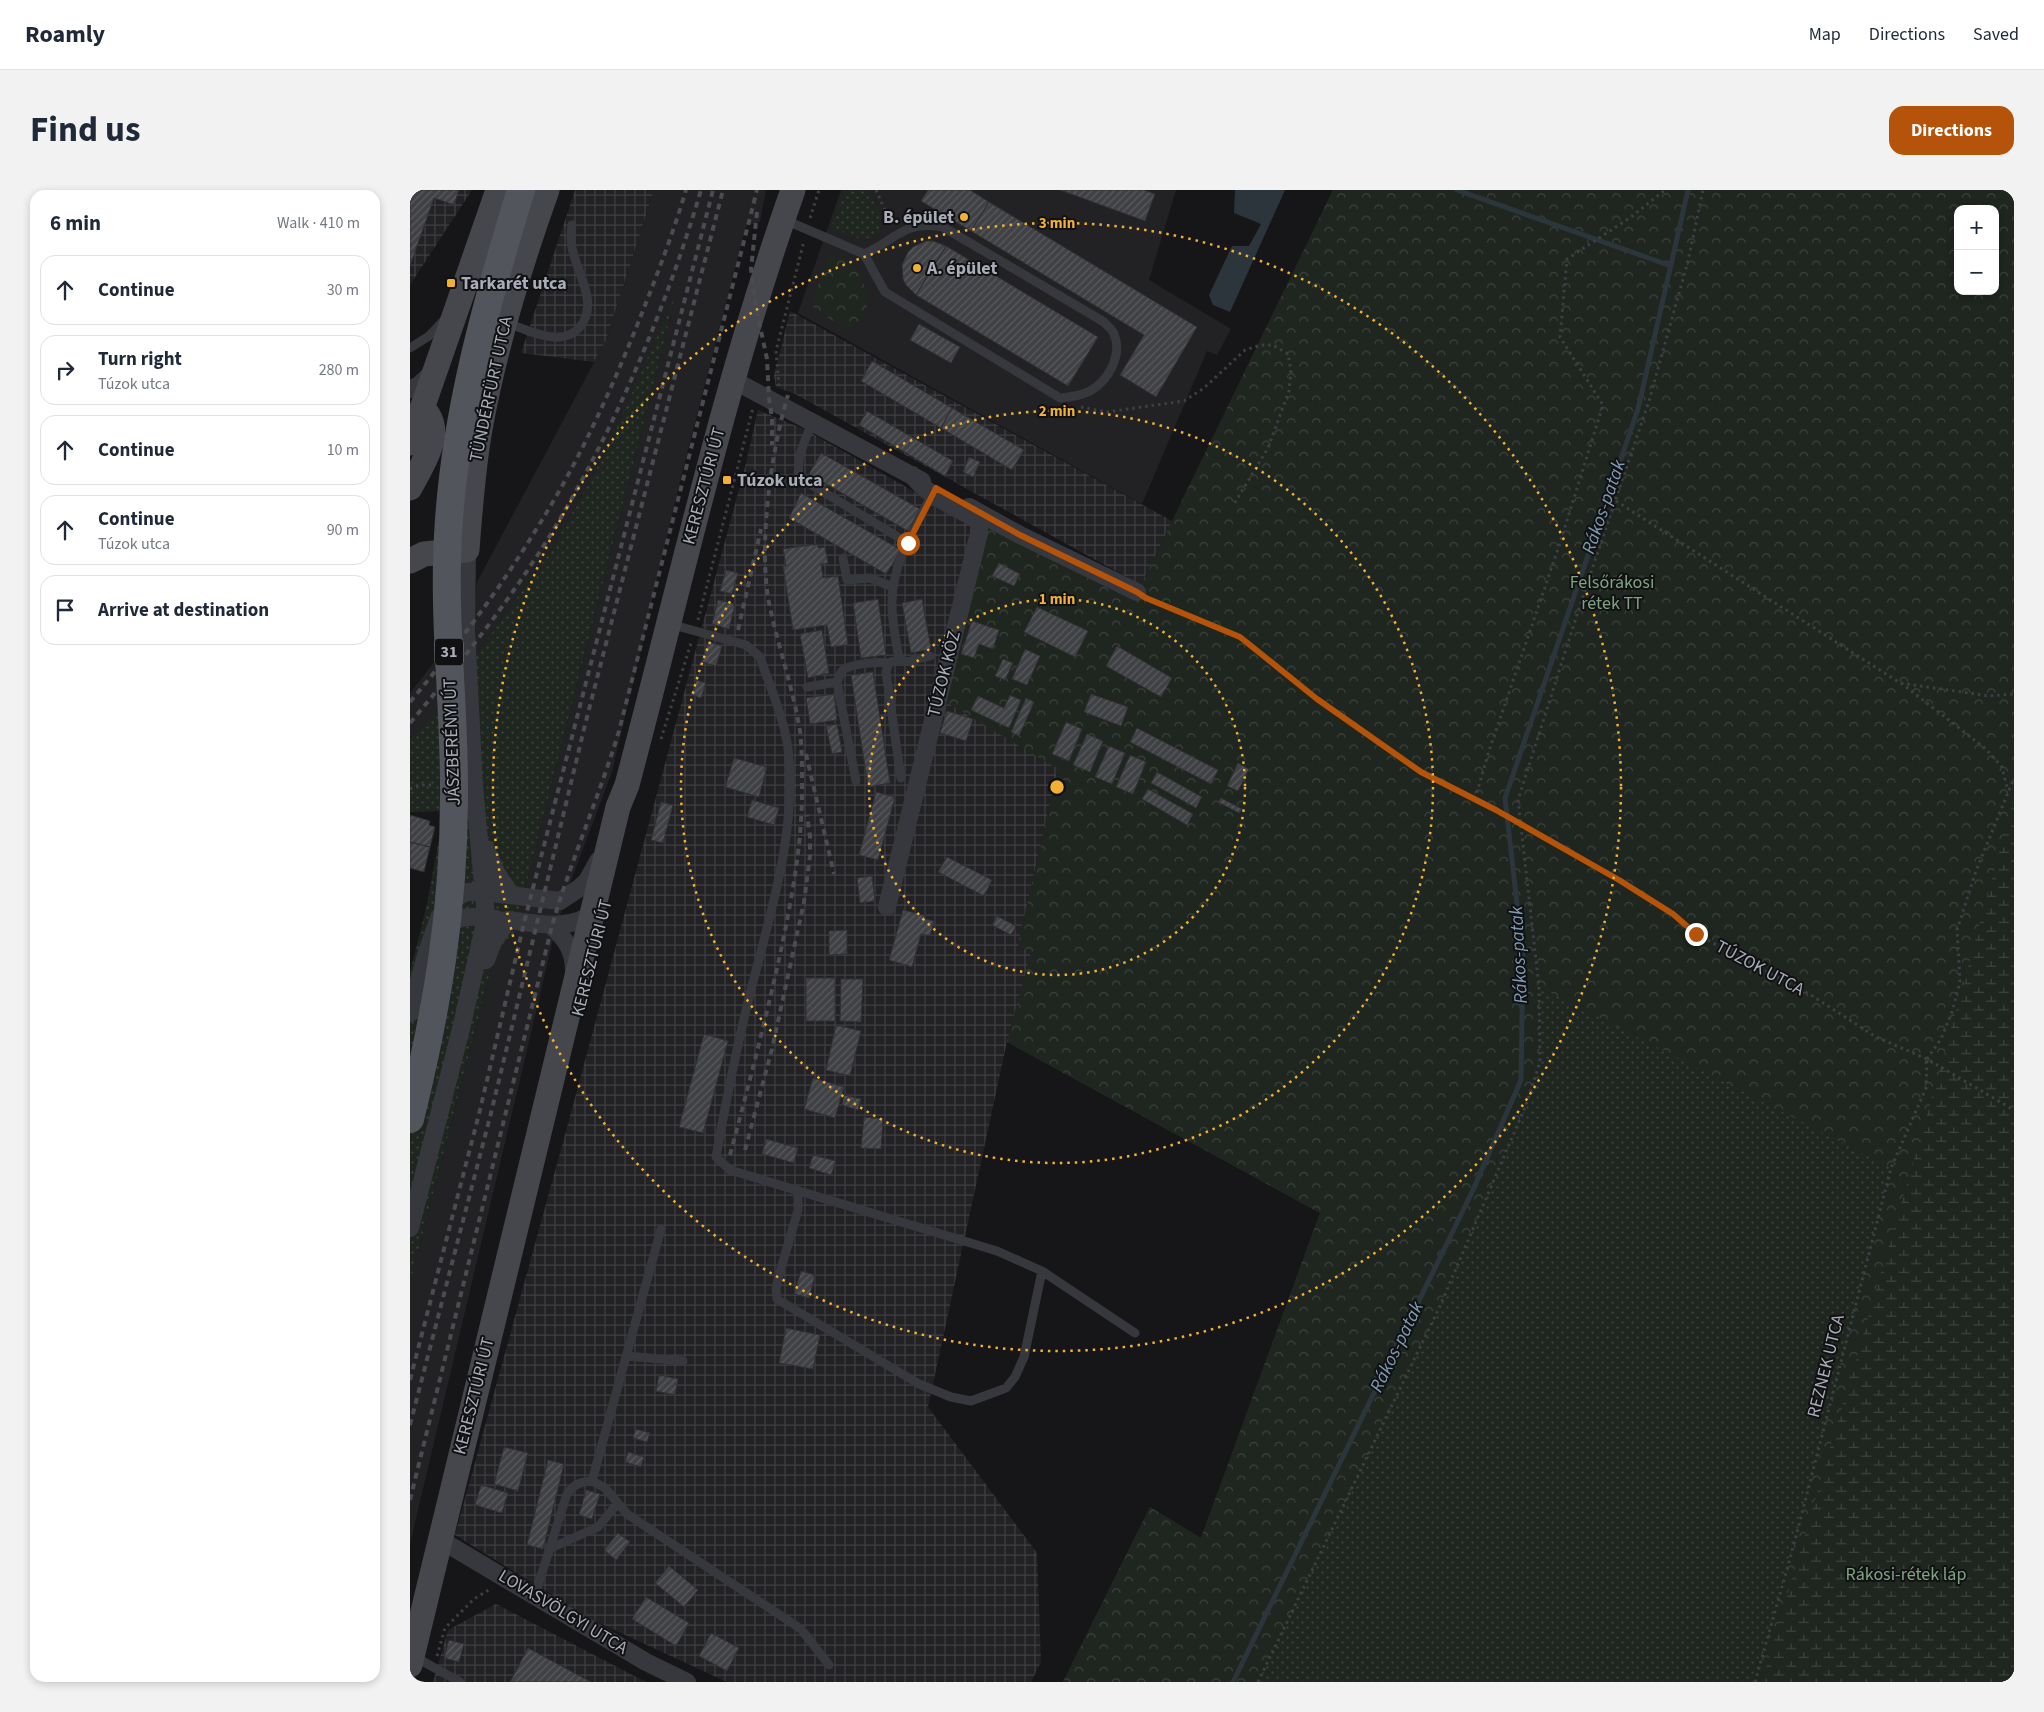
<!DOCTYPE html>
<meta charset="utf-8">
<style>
:root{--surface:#fff;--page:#f2f2f3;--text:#1f2937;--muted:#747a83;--line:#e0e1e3;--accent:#b45309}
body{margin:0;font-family:"Source Sans 3",sans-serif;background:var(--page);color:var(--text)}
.controls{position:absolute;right:15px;top:15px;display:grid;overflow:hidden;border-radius:10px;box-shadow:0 2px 8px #0003}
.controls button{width:45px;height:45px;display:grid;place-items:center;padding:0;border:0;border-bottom:1px solid var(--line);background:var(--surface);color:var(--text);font:25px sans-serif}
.stop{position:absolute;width:15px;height:15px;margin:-11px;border:4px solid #b45309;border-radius:50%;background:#fff}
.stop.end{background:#b45309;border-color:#fff;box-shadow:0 1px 5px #0008}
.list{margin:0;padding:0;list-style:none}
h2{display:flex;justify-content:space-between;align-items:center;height:65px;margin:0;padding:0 20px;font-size:21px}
h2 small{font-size:16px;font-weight:400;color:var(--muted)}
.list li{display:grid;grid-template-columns:32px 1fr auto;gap:15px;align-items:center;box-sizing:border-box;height:70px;margin:0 10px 10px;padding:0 10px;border:1px solid var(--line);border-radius:15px}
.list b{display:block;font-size:19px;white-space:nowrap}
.list p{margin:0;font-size:16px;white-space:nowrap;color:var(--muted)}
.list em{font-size:16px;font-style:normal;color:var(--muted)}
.icon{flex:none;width:28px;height:28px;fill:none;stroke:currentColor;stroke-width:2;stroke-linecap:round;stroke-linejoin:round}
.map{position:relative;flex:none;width:1604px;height:1492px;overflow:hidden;border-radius:15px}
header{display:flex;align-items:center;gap:30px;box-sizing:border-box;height:70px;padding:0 25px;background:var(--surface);border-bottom:1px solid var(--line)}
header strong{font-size:24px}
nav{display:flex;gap:28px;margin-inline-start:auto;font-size:18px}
.intro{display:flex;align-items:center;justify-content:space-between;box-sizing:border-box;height:120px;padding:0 30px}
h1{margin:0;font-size:35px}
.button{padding:12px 22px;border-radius:15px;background:var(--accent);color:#fff;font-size:18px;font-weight:700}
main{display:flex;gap:30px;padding:0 30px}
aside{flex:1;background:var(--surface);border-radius:15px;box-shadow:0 2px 8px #0003}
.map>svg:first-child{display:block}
</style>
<header>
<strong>Roamly</strong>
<nav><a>Map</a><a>Directions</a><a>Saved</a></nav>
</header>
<div class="intro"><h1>Find us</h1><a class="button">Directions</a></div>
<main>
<aside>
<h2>6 min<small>Walk · 410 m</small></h2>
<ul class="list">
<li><svg class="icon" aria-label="ahead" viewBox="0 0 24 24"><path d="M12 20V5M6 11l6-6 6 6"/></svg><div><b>Continue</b></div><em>30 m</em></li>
<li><svg class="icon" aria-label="right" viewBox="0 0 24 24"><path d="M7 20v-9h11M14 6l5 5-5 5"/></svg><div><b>Turn right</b><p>Túzok utca</p></div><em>280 m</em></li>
<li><svg class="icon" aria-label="ahead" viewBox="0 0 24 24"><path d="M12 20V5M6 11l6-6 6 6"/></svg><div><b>Continue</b></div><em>10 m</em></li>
<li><svg class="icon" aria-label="ahead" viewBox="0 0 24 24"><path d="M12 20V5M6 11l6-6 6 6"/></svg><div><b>Continue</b><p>Túzok utca</p></div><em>90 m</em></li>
<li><svg class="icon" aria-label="arrive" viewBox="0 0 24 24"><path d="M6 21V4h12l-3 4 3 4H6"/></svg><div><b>Arrive at destination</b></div></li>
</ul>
</aside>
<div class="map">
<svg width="1604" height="1492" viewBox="0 0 1604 1492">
<defs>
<pattern id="industrial-grid" width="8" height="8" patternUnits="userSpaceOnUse" patternTransform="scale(1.25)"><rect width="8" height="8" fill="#222225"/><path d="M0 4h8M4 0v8" fill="none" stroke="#3f3f43"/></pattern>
<pattern id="grass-dots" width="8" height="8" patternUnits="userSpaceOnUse" patternTransform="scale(1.25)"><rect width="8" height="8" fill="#1e261f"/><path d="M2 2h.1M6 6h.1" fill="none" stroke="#3c433d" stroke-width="1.8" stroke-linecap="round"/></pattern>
<pattern id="forest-crowns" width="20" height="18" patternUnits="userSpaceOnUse" patternTransform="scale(1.25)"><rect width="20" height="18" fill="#1e261f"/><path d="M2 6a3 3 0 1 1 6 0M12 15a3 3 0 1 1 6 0" fill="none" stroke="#3c433d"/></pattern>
<pattern id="wetland-marsh" width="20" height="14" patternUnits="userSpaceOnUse" patternTransform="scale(1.25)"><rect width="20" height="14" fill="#1e261f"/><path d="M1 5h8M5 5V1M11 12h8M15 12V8" fill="none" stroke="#3c433d"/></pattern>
<pattern id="building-hatch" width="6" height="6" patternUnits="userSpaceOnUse" patternTransform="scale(1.25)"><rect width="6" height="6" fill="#404145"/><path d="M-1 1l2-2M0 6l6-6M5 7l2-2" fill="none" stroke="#595a5e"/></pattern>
</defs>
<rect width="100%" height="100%" fill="#161618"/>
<path fill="#222225" d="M 244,0 L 356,0 L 350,32 L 336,36 L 270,291 L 202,582 L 159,696 L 143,750 L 0,1354 L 0,1093 L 83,771 L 104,742 L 265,109 L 195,263 L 142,359 L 25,522 L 0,548 L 0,503 L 64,421 L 67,392 L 196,150 Z
M 431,0 L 766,0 L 739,90 L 821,139 L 807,165 L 797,161 L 732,314 L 388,123 Z"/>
<path fill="url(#industrial-grid)" d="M 0,0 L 62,0 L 0,95 Z
M 165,0 L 244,0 L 196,150 L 184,172 L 111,163 Z
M 380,121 L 762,331 L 731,395 L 385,204 L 366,197 L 364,186 Z
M 348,220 L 394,239 L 556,331 L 577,341 L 533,510 L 648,578 L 608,755 L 621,763 L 597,852 L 518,1217 L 627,1363 L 631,1472 L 621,1492 L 317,1492 L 183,1430 L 45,1345 L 153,952 L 335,277 Z
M 86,1414 L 236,1492 L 23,1492 L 38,1440 Z"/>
<path fill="url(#grass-dots)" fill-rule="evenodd" d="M 435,0 L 458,0 C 462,10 471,23 471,34 C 472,38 469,41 466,44 C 454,55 432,43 422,35 Z
M 923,0 L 1604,0 L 1604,1492 L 653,1492 L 740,1317 L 791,1348 L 910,1023 L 597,852 L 621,763 L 608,755 L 648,579 L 533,510 L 579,332 L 719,408 L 731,395 ZM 1548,19 L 1585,19 L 1585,101 L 1548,101 Z
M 266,105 L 104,742 L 83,771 L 0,1093 L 0,782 L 17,714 L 34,621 L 0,622 L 0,548 L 25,522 L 142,359 L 195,263 Z"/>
<path fill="url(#forest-crowns)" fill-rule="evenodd" d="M 923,0 L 1604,0 L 1604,1492 L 1345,1492 L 1383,1358 L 1481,978 L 1130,797 L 1130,872 L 1116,915 L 1030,1116 L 848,1492 L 653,1492 L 740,1317 L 791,1348 L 910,1023 L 597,852 L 621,763 L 608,755 L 648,579 L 533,510 L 579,332 L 719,408 L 731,395 ZM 1548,19 L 1585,19 L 1585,101 L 1548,101 Z
M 418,66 C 423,66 430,66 434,68 C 445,72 460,101 458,112 C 457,121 450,129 444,136 L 432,137 L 401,116 Z"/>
<path fill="url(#wetland-marsh)" d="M 1604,608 L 1604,1492 L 1352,1492 L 1528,887 Z"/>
<path fill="#2c353c" d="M 825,0 L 875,0 L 820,122 L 803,115 L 799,105 L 822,56 L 839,56 L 851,34 L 824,23 Z"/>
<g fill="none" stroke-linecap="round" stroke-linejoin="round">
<path stroke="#2c353c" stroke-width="5" d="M 1047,0 L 1261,76
M 823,1492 L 1063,1000 L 1111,890 L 1113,767 L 1095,608 L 1228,219 L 1278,0"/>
</g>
<path fill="url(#building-hatch)" stroke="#303034" d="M 0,0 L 49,0 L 44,15 L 24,8 L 0,76 Z
M 518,0 L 560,0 L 579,12 L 561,41 L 511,11 Z
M 650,0 L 734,0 L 745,4 L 735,31 Z
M 579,12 L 787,137 L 746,207 L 710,185 L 734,145 L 561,41 Z
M 516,51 L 523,51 L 536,56 L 506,105 L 496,95 L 493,89 L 492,75 L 498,62 L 503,57 Z
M 536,56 L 688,147 L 658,196 L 506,105 Z
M 509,134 L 550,157 L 541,173 L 500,150 Z
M 462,171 L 542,218 L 531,238 L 451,191 Z
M 542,218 L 614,260 L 602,280 L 531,238 Z
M 457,221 L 543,271 L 535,286 L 449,235 Z
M 411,263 L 510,319 L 498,341 L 399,284 Z
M 559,267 L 570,272 L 563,287 L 553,282 Z
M 391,303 L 491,360 L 476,384 L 379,328 Z
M 408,354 L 408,358 L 415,357 L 418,373 L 411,374 L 413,388 L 428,386 L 438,455 L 421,457 L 417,435 L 383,440 L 373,376 L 376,376 L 373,359 Z
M 589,373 L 610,384 L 604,396 L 582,386 Z
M 316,380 L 328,383 L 322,404 L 310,401 Z
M 468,409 L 476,465 L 451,468 L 443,413 Z
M 512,409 L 521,459 L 501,463 L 492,413 Z
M 308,410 L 325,414 L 319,439 L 302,434 Z
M 627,417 L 678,441 L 665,467 L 614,442 Z
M 562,431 L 589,440 L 583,459 L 569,454 L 564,468 L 551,464 Z
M 412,440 L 419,483 L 398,488 L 390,444 Z
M 298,452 L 312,456 L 306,476 L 292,472 Z
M 707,456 L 762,488 L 751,507 L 696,476 Z
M 615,459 L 630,466 L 617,495 L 602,489 Z
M 593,469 L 603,473 L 595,490 L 585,486 Z
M 463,482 L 480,593 L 458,597 L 441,485 Z
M 286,490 L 296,493 L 291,508 L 282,505 Z
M 424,504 L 427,530 L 400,534 L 396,508 Z
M 681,504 L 718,517 L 711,536 L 674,522 Z
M 600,505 L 611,510 L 599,538 L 561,520 L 568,506 L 594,518 Z
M 616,508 L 624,512 L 609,546 L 601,542 Z
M 537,521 L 563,529 L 556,551 L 530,543 Z
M 656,532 L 672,539 L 659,571 L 642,564 Z
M 427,534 L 432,562 L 422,564 L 416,536 Z
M 727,538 L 808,580 L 801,594 L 720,552 Z
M 677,544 L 693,551 L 680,582 L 663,575 Z
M 699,556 L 715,563 L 702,594 L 685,587 Z
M 720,565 L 736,572 L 723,604 L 706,597 Z
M 324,568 L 357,577 L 349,607 L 315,597 Z
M 828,573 L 839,579 L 828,601 L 817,596 Z
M 747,582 L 792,607 L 786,618 L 741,593 Z
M 738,599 L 783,624 L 777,635 L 732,609 Z
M 466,602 L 485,607 L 468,670 L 449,665 Z
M 811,608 L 832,619 L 829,623 L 808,612 Z
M 342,610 L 369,618 L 364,635 L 337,627 Z
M 251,612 L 263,615 L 253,653 L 241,650 Z
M 0,625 L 20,631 L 19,635 L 25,637 L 20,657 L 0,652 Z
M 0,652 L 20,657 L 14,682 L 0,678 Z
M 537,667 L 582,690 L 574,706 L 528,682 Z
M 462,686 L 465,711 L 450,713 L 447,688 Z
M 493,720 L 516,726 L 515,729 L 524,731 L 520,746 L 511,744 L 502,777 L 479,770 Z
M 587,726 L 606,736 L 601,745 L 582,735 Z
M 437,740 L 437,764 L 419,765 L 419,741 Z
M 396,788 L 425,788 L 425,831 L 396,831 Z
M 431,789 L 453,789 L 451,832 L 430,831 Z
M 426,835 L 451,841 L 440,886 L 416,880 Z
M 294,844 L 318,851 L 293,943 L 269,937 Z
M 403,888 L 434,897 L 425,928 L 394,919 Z
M 434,905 L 451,909 L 448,920 L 432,915 Z
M 454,927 L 473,929 L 471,959 L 451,958 Z
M 356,949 L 388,958 L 384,973 L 352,964 Z
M 403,965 L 426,971 L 421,985 L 399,978 Z
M 391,1081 L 405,1085 L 399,1108 L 384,1104 Z
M 376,1138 L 410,1145 L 403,1179 L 369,1173 Z
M 249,1185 L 268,1189 L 265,1205 L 246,1201 Z
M 225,1239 L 240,1243 L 237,1252 L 223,1248 Z
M 94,1257 L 118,1263 L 108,1301 L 84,1294 Z
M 218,1262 L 234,1267 L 231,1277 L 215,1272 Z
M 138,1270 L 154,1274 L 133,1359 L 117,1355 Z
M 71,1295 L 98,1303 L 92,1323 L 65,1315 Z
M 176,1300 L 190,1304 L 182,1329 L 169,1325 Z
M 208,1343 L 220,1352 L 206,1370 L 194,1360 Z
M 259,1376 L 288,1400 L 274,1417 L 245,1393 Z
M 236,1407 L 279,1433 L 266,1456 L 222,1429 Z
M 301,1443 L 329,1458 L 317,1481 L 289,1466 Z
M 39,1450 L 54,1454 L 49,1472 L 34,1468 Z
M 118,1458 L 181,1492 L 100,1492 Z"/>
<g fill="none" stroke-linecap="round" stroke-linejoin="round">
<path stroke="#3d3f44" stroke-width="3" stroke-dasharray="2.5 4" stroke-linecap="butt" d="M 466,0 L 482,36
M 400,28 L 409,0
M 369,196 L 366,161 L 394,51
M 671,217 L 697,222 L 774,211 L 794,198 L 835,160 L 851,155 L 863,155 L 878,164 L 881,180 L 879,201 L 858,258 L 824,314
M 1206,311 L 1490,493 L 1579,506 L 1604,504
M 740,410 L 830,447 L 907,509 L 1011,582 L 1086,620 L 1209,690 L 1263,724 L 1286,744 L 1401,805 L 1466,847 L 1517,869 L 1604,920
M 288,430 L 343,218
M 1491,493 L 1576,559 L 1592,577 L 1598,601
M 251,549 L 282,450
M 0,599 L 9,595 L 24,595
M 1065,609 L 1079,561 L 1149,356 L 1193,215 L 1150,147 L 1157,69 L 1221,27 L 1255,0
M 1517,869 L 1531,849 L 1542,822 L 1550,792 L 1547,740 L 1566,681 L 1604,588
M 27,1466 L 35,1438 L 64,1409 L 82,1398
M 848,1492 L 1030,1116 L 1116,915 L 1130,872 L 1129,797 L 1108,610 L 1173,406 L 1239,211 L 1278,71 L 1293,0
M 1345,1492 L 1383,1358 L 1481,978 L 1516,898 L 1517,869"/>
<path stroke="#37383d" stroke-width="9" d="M 375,30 L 454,64 C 486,50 493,30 533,37 L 694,132 C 697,136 703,140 704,144 C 713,165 698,191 680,201 C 671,206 660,207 650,208 L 475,102 L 454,64
M 97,133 C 119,140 150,158 169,138 C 190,115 167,83 162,58 C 160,50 161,43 162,35
M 0,158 L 19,146 L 34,130
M 403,232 C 396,247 384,271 390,288 L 498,353
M 433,368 L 437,390 L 460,388 L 483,397
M 260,434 L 336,455 L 350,467 C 361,500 377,534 379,569 C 385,648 360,724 341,800 C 327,855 316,911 306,967 L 320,980 L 587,1061 L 632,1081 L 725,1143
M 489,469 L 496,472 L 520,466
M 397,497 L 427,492
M 491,588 L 476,482 L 479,473 L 489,469 C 486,451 482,432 482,415 C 481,375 505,336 523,303
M 446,591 L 427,492 C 429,488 430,484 432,481 C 440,473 468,472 479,473
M 388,1001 L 388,1020 L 368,1089 L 366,1099 L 367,1109 L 509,1194 L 541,1207 L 561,1211 L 596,1198 L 605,1187 L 614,1167 L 632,1081
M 216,1166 L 273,1171
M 182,1291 L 195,1298 L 217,1324 L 391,1439 L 419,1475
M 141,1358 L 188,1337 L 207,1314
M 125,1405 L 157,1304 C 164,1294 170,1292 182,1291 L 251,1039
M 5,1467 L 50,1492"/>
<path stroke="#37383d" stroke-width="18" d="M 323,190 L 512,291
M 0,199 L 8,196 L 23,182
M 559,317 L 610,345 L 727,402
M 76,659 L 87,684 L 100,703
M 477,717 L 569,343 L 569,333 L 565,328 C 541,315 519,307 502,285
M 142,736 C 156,750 164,760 164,781
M 32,741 C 46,723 66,726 86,729
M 76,770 L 83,752 L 98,730 C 127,734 163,742 187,720
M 0,823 L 17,762 L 29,728 L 44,708 L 57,702 L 74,702 L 150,711 L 168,699 L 177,691 L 188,671
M 0,1038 L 51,839 L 76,728 L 64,595 L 56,440 L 57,360
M 29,1349 L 236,1472 L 277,1492"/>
<path stroke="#45474d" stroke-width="25" d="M 0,253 L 88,0
M 0,298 C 12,274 37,241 12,218
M 0,371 L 14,364 L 57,360 C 60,319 63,279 70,239 C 85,157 109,78 137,0
M 0,1475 L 208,617 L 217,595 C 270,396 314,194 383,0"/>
<path stroke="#4a4c52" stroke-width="4" stroke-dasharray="6 5" stroke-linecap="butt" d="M 347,22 L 341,79 L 345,112 L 357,169 L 359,209 L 362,228 L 362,255
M 328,440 L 351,339
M 0,512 C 46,457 90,399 127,338 C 167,275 198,207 226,138 C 244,93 262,47 276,0
M 0,533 C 52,471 102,408 144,339 C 207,234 256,118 291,0
M 396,564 L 424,684
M 335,960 L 362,859 L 394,712 L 400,666 L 400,646 L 397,625
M 320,965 C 338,898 355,832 370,765 C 382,707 393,651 392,592 C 392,575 392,558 390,541 C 383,498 368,456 359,413 C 348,355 361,261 378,205
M 0,1190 L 70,920 L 114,733 L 303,0
M 0,1235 L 81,923 L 176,531 L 313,0
M 0,1310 L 142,736 C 161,670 189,607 209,541 L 347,0"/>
<path stroke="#53555c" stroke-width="28" d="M 0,929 C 27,820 44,719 44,607 C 45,520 33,433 38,346 C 44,227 76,114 111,0"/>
</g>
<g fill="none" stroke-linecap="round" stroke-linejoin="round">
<path stroke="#b45309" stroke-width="6" d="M 498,353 L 526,298 L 610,345 L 727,402 L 736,408 L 830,447 L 907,509 L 1011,582 L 1086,620 L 1209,690 L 1263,724 L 1286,744"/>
</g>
<g fill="none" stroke="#f2b134" stroke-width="2.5" stroke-dasharray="2.5 5">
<circle cx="647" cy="597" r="188"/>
<circle cx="647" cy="597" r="376"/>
<circle cx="647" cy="597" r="564"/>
</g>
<g fill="#f2b134" stroke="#111113" stroke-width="2">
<circle cx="554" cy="27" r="5"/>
<circle cx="507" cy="78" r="5"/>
<rect x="36" y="88" width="10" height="10" rx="2.5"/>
<rect x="312" y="285" width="10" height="10" rx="2.5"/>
</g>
<g text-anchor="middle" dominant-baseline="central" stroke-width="4" stroke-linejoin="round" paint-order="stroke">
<rect fill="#111113" stroke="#7b7e86" stroke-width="1" x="25" y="448.5" width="28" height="27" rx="4"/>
<g font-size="16" font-weight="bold" fill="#a8adb8">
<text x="39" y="462">31</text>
</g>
<g font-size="18" font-weight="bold" fill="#a8adb8" stroke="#111113" text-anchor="start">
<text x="544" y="27" text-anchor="end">B. épület</text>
<text x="517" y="78">A. épület</text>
<text x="51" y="93">Tarkarét utca</text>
<text x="327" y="290">Túzok utca</text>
</g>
<g font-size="18" fill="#a8adb8" stroke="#111113">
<text transform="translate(81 199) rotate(-78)">TÜNDÉRFÜRT UTCA</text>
<text transform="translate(294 296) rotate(-75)">KERESZTÚRI ÚT</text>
<text transform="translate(534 484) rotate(-76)">TÚZOK KÖZ</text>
<text transform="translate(42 552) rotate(-92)">JÁSZBERÉNYI ÚT</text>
<text transform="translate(182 768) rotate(-76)">KERESZTÚRI ÚT</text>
<text transform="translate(1350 778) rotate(28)">TÚZOK UTCA</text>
<text transform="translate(1416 1176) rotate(-76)">REZNEK UTCA</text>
<text transform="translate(64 1206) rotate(-76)">KERESZTÚRI ÚT</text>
<text transform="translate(153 1422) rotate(31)">LOVASVÖLGYI UTCA</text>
</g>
<g font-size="18" fill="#7fa381" stroke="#111113">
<text x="1202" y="392">Felsőrákosi<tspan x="1202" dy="21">rétek TT</tspan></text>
<text x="1496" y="1384">Rákosi-rétek láp</text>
</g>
<g font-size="19" font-style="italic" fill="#7f9bb3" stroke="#111113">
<text transform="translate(1194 317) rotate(-71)">Rákos-patak</text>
<text transform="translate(1109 765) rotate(-93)">Rákos-patak</text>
<text transform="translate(987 1157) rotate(-64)">Rákos-patak</text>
</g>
</g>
<circle cx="647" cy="597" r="8" fill="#f2b134" stroke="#111113" stroke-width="2.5"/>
<g font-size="15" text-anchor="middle" font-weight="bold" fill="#f2b134" stroke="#111113" stroke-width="4" stroke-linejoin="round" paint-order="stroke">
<text x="647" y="38">3 min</text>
<text x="647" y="226">2 min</text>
<text x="647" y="414">1 min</text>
</g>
</svg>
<div class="controls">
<button>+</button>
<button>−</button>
</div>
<div class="stop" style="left:498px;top:353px"></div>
<div class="stop end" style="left:1286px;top:744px"></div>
</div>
</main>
